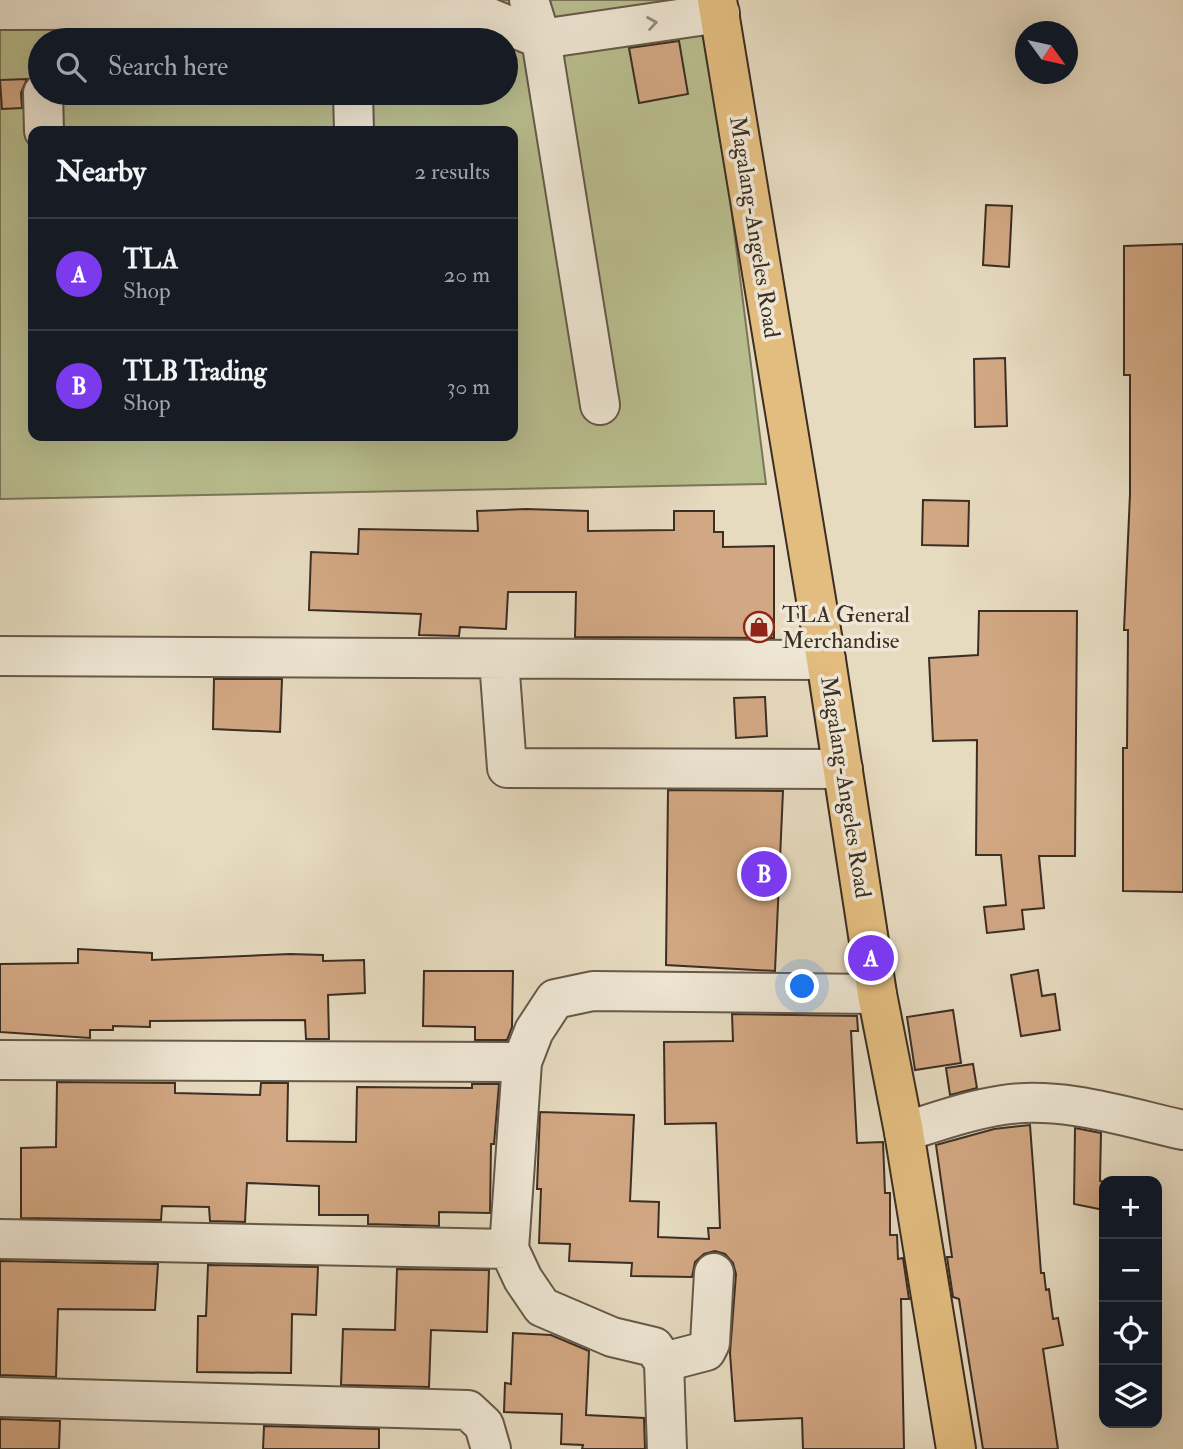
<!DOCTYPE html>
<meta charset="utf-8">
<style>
:root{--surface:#171b24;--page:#242831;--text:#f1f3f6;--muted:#9ea1a6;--line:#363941;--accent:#7c3aed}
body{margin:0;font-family:"IM FELL Double Pica",serif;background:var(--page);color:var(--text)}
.controls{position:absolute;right:21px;bottom:21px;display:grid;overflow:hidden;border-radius:14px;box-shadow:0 7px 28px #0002}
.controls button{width:63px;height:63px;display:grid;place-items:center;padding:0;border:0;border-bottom:2px solid var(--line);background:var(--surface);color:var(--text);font:35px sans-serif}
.compass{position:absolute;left:1015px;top:21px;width:63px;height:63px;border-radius:50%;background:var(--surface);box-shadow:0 7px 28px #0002;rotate:123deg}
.you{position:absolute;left:803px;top:987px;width:24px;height:24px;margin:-18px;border:5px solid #fff;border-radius:50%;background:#1a73e8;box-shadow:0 0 0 10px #1a73e833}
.badge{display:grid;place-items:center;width:46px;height:46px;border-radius:50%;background:var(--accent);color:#fff;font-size:23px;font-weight:700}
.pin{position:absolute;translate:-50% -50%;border:4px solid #fff;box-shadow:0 2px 7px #0006}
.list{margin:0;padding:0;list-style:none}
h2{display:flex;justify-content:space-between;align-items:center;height:91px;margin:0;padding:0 28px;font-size:30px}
h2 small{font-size:23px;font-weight:400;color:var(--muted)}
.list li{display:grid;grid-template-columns:46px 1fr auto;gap:21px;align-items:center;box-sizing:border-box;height:112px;padding:0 28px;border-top:2px solid var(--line)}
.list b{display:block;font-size:26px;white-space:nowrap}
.list p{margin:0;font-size:23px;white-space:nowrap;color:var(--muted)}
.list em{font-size:23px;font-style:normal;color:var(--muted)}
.icon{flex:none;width:38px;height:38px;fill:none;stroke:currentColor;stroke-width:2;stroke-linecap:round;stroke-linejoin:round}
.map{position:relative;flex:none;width:1183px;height:1449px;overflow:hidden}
.search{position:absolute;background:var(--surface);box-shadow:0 7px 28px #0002;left:28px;top:28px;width:490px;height:77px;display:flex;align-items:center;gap:18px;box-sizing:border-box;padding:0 24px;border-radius:38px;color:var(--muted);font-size:26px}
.panel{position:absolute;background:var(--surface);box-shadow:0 7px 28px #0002;left:28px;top:126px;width:490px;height:315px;border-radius:14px}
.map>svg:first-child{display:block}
</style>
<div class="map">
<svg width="1183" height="1449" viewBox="0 0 1183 1449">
<rect width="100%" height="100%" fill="#e6dabf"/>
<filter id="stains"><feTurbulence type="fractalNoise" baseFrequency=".00286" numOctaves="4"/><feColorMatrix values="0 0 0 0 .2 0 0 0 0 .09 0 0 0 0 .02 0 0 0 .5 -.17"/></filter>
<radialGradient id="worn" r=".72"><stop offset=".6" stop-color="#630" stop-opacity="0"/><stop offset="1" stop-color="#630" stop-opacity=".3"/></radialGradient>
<path fill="#b9be8f" stroke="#7a7659" stroke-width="2" fill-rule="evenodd" d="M 0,0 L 705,0 L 766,484 L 0,499 ZM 40,40 L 506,40 L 506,93 L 40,93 ZM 33,131 L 513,131 L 513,436 L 33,436 Z"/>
<path fill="#d2a783" stroke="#3b2e23" stroke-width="2" d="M 679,41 L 688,94 L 639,103 L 629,48 Z
M 27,79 L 21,93 L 22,108 L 2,109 L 0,80 Z
M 986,205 L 1012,206 L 1009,267 L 983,265 Z
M 1183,244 L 1183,892 L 1123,891 L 1123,748 L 1127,748 L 1128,630 L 1124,630 L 1130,494 L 1130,375 L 1124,375 L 1124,246 Z
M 1005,358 L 1007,426 L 975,427 L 974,359 Z
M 923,500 L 969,501 L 968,546 L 922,545 Z
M 526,509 L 588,511 L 588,531 L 674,530 L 674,511 L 714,511 L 714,532 L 723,532 L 723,547 L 774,546 L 774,638 L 575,637 L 576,592 L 508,592 L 506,629 L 460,627 L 459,636 L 419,635 L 421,614 L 309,610 L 311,552 L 358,554 L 359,529 L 478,531 L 477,511 Z
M 979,611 L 1077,611 L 1075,856 L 1039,856 L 1044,908 L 1022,910 L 1024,929 L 987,933 L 984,907 L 1006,905 L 1001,855 L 976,855 L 977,740 L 933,741 L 929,658 L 978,655 Z
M 214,679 L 282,679 L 280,732 L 213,729 Z
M 765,697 L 767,736 L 736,738 L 734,698 Z
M 668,790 L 783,791 L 775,971 L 666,965 Z
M 78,949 L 152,953 L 152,960 L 290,954 L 323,955 L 323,961 L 364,960 L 365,993 L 328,995 L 329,1039 L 306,1039 L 305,1020 L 150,1021 L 150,1027 L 113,1026 L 113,1030 L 90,1030 L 90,1038 L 0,1032 L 0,964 L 78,963 Z
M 1038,970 L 1042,996 L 1055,994 L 1060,1030 L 1021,1036 L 1011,975 Z
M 424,971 L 513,971 L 512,1027 L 507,1040 L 475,1040 L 475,1027 L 423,1026 Z
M 953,1010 L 961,1063 L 915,1070 L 907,1017 Z
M 732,1014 L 857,1016 L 858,1031 L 851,1031 L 857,1143 L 883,1142 L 885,1193 L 890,1193 L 890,1235 L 897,1235 L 898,1259 L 903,1258 L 909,1299 L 901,1299 L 904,1449 L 803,1449 L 802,1418 L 735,1421 L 730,1353 L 736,1274 L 733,1263 L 725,1254 L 715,1251 L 704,1254 L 695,1262 L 692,1277 L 631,1276 L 632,1263 L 569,1261 L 570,1244 L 539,1243 L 541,1189 L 537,1189 L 540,1112 L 634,1115 L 630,1201 L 659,1202 L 658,1237 L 709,1239 L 708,1228 L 720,1228 L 716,1123 L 665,1124 L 664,1042 L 733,1041 Z
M 973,1064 L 977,1088 L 950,1095 L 946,1068 Z
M 57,1082 L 175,1083 L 175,1093 L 260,1095 L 261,1083 L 288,1083 L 287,1141 L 356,1142 L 357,1087 L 472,1088 L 472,1084 L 499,1084 L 494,1144 L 491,1144 L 490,1213 L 439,1212 L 439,1226 L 368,1224 L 368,1215 L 319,1215 L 319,1186 L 247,1183 L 245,1222 L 210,1221 L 209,1207 L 162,1206 L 161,1220 L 21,1218 L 21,1148 L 56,1147 Z
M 1030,1125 L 1041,1273 L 1044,1273 L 1046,1290 L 1049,1289 L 1053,1319 L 1058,1318 L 1063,1345 L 1043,1349 L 1058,1449 L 983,1449 L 959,1299 L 953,1297 L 947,1257 L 952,1257 L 936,1145 L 994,1129 Z
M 1075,1128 L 1101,1133 L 1100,1181 L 1104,1182 L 1104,1210 L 1074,1204 Z
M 0,1261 L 158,1264 L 155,1310 L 58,1309 L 56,1377 L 0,1375 Z
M 208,1265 L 318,1267 L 316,1315 L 292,1314 L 291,1373 L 197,1372 L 198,1316 L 206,1316 Z
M 397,1269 L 489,1270 L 487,1332 L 431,1330 L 429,1387 L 341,1385 L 343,1329 L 395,1330 Z
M 513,1333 L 551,1335 L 589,1351 L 586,1415 L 644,1418 L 645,1449 L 582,1449 L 583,1445 L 561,1444 L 562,1414 L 504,1412 L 505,1383 L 511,1384 Z
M 0,1419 L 60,1421 L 59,1449 L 0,1449 Z
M 264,1426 L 379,1429 L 379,1449 L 263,1449 Z"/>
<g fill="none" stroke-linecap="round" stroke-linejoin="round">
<g stroke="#66594a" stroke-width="42">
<path id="minor" d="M 529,0 L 541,39 L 600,405
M 0,10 L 468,9 L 541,39 L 720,13
M 43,93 L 44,131
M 353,93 L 354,131
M 0,656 L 826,660
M 499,660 L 507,768 L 843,769
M 0,1060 L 522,1062
M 904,1132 C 936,1122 969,1110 1003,1105 C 1062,1096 1125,1117 1183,1130
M 0,1239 L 509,1249
M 664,1362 L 706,1351 L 710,1343 L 714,1273
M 0,1397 L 468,1410 L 484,1425 L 491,1449
M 667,1449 L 664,1362 L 654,1347 L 612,1337 L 542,1307 L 523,1279 L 509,1249 L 522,1062 L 534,1031 L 555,999 L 593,991 L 877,994"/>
</g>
<g stroke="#3b2e23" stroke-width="42">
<path id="major" d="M 717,0 L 826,660 L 877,994 L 904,1132 L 956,1449"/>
</g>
<use href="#minor" stroke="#efe7d5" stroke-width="38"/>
<use href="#major" stroke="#e3bd80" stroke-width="38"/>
</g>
<defs><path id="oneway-chevron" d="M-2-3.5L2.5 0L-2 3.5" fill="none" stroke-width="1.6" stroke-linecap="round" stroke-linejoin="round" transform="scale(1.75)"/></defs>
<use stroke="#958a7c" href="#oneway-chevron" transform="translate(652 23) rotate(-9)"/>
<defs>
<g id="shop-ring" transform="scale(1.575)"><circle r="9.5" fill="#efe7d5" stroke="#8f2418" stroke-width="1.5"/><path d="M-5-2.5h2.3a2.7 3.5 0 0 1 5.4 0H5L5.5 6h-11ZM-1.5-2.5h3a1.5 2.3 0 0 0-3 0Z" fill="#8f2418"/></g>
</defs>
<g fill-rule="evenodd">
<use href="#shop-ring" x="759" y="627"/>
</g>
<g text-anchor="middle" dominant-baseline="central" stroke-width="7" stroke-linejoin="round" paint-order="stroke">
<g font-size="23" fill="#3b2e23" stroke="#efe7d5">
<text transform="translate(755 227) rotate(81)">Magalang-Angeles Road</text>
<text transform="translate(846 787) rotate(81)">Magalang-Angeles Road</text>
</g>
<g font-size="23" fill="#3b2e23" stroke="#efe7d5" text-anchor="start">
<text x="782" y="614">TLA General<tspan x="782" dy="26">Merchandise</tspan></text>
</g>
</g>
<rect width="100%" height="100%" filter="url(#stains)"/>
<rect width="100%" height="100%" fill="url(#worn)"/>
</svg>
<div class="controls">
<button>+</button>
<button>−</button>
<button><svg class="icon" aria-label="locate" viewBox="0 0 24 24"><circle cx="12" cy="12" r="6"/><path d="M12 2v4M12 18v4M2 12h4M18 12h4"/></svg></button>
<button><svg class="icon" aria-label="layers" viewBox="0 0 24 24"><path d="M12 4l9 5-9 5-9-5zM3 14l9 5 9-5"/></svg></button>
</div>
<svg class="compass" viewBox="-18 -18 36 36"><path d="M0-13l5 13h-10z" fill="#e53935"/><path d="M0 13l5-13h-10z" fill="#9ea1a6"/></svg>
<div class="you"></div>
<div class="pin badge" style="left:871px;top:958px">A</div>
<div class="pin badge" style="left:764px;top:874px">B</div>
<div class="search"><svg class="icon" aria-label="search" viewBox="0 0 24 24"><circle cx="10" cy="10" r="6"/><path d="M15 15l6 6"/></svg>Search here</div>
<section class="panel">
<h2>Nearby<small>2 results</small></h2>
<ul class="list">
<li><span class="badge">A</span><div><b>TLA</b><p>Shop</p></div><em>20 m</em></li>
<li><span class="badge">B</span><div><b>TLB Trading</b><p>Shop</p></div><em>30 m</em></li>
</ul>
</section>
</div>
